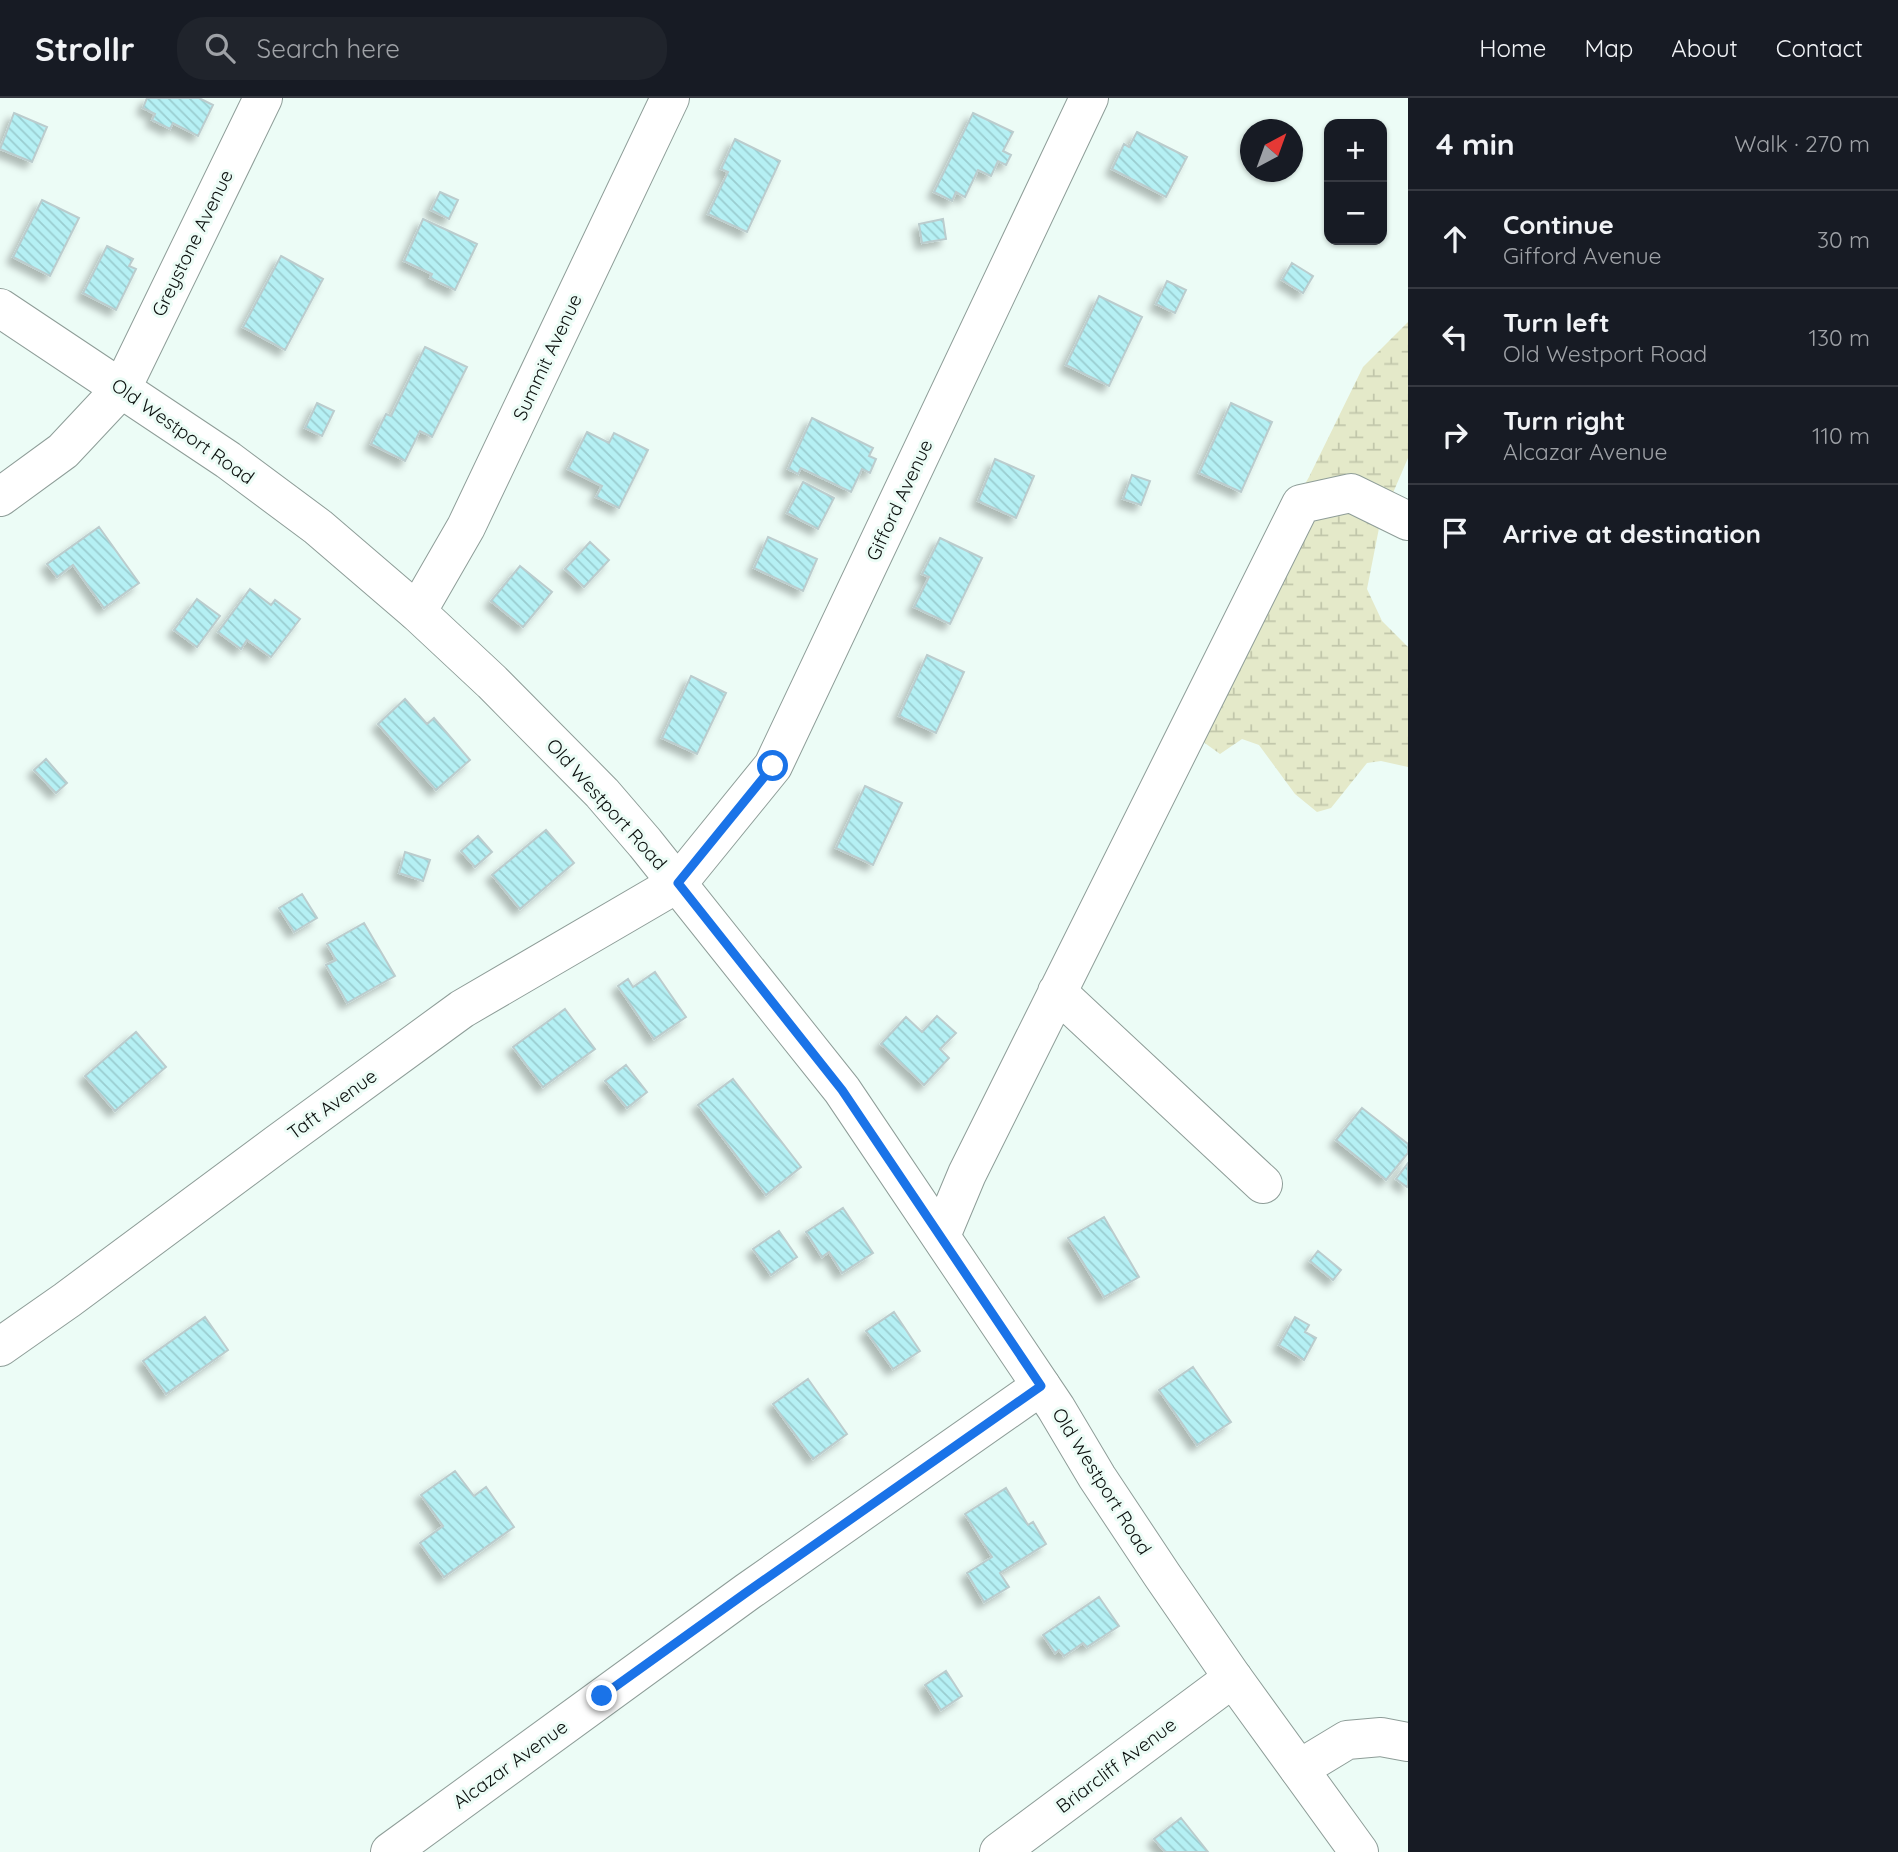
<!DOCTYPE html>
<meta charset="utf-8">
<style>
:root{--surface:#171b24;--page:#20242c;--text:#f1f3f6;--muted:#9ea1a6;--line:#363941}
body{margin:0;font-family:Quicksand,sans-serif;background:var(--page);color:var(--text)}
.controls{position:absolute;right:21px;top:21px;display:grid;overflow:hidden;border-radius:14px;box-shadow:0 2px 5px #0004}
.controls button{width:63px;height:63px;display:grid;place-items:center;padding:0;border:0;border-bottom:2px solid var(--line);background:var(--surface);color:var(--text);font:35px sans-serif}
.compass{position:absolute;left:1240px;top:21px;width:63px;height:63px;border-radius:50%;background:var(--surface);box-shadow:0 2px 5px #0004;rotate:41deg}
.stop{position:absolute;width:21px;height:21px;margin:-16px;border:5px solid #1a73e8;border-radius:50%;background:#fff}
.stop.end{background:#1a73e8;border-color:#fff;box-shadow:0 2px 7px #0008}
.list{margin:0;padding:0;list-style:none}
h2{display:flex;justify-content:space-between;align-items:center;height:91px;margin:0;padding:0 28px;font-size:30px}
h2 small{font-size:23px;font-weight:400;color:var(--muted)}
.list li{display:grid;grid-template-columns:46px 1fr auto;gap:21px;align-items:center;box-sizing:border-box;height:98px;padding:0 28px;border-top:2px solid var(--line)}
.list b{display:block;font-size:26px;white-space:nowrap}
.list p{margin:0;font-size:23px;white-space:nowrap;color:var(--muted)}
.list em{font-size:23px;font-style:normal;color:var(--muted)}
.icon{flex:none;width:38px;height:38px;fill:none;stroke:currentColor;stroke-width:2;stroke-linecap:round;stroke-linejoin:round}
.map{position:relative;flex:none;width:1408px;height:1754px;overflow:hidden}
header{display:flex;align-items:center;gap:42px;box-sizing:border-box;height:98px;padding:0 35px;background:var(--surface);border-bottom:2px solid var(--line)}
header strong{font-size:33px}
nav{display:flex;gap:38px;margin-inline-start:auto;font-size:24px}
.search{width:490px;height:63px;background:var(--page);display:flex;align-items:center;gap:18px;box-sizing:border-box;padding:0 24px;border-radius:28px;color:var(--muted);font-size:26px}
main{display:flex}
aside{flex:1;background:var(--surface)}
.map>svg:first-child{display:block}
</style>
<header>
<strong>Strollr</strong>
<div class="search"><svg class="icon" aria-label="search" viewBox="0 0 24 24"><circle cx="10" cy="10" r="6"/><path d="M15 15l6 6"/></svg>Search here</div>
<nav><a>Home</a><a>Map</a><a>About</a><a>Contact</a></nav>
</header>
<main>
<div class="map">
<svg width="1408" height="1754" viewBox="0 0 1408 1754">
<defs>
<pattern id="wetland-marsh" width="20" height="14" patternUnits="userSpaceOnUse" patternTransform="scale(1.75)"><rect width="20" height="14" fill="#e4e9c9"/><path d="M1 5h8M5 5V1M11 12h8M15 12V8" fill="none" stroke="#c2c7ab"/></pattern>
<pattern id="building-back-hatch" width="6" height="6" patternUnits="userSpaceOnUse" patternTransform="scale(1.75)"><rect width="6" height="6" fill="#b5f0f4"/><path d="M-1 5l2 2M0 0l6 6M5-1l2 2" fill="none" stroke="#9acdd0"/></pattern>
<filter id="shadow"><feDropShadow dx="-6" dy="6" stdDeviation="3.5" flood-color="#0004"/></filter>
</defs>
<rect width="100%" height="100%" fill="#ecfcf6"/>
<path fill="url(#wetland-marsh)" d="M 1408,224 L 1408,360 L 1380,425 L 1367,491 L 1382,523 L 1408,549 L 1408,669 L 1381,663 L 1367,665 L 1331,710 L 1317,714 L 1295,696 L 1259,647 L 1242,641 L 1220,656 L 1202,643 L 1230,516 L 1309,379 L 1363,269 Z"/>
<path fill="url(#building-back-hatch)" stroke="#bbcccd" stroke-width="2" filter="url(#shadow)" d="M 147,0 L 199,0 L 213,7 L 198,38 L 173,25 L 170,31 L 152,22 L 155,16 L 143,10 Z
M 14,15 L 47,29 L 32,64 L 0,51 Z
M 973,15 L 1013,34 L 1003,53 L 1011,57 L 1006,67 L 998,63 L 991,78 L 978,72 L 965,99 L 956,94 L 952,103 L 934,94 Z
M 1137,34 L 1187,59 L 1166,99 L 1112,71 L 1124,46 L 1129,49 Z
M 735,41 L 780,63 L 747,134 L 708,116 L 728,74 L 721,71 Z
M 440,94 L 458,102 L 449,121 L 431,112 Z
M 42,102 L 79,120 L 50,178 L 13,159 Z
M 423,121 L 477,146 L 455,192 L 430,180 L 432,176 L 404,163 Z
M 943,121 L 946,141 L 922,145 L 919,126 Z
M 107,148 L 133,161 L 129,168 L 136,171 L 116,212 L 83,195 Z
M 281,158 L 323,181 L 285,252 L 243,229 Z
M 1292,165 L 1313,178 L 1303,195 L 1282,182 Z
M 1167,183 L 1186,192 L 1175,215 L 1156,206 Z
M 1099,198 L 1142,219 L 1109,288 L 1066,267 Z
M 425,249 L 467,269 L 432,339 L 420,333 L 405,363 L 371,346 L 386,316 L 391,318 Z
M 317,305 L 334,313 L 322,338 L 305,330 Z
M 1231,305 L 1272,324 L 1241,394 L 1199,375 Z
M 812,320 L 873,350 L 869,358 L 876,361 L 870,375 L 862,371 L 851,394 L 801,370 L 798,376 L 788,371 Z
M 587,334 L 609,345 L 614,335 L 648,352 L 619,410 L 596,399 L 602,388 L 568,371 Z
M 995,361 L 1034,378 L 1016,420 L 978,403 Z
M 1132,377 L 1150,383 L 1141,407 L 1123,401 Z
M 803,384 L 834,400 L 818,431 L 787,415 Z
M 99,429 L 139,485 L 104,510 L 73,467 L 57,479 L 47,466 Z
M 768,439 L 817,461 L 803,493 L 754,470 Z
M 940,440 L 982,460 L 950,526 L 914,509 L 929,479 L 922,476 Z
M 590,444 L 609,462 L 584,489 L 565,471 Z
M 520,468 L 552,494 L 523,529 L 491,503 Z
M 250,491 L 271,507 L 275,502 L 300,521 L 271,559 L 247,542 L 241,551 L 218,534 Z
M 197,501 L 220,518 L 197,549 L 174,532 Z
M 927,557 L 964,574 L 936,635 L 899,618 Z
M 691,578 L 726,595 L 697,656 L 662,640 Z
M 405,601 L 427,626 L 434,620 L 470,662 L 436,692 L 378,626 Z
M 46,661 L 67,685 L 56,695 L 34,672 Z
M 865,688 L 902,705 L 873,767 L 836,750 Z
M 546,732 L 574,765 L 520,811 L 492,777 Z
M 478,738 L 492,754 L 475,769 L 461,753 Z
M 405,754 L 430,762 L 423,783 L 399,775 Z
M 302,796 L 317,820 L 294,834 L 279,810 Z
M 364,825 L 395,878 L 347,905 L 326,867 L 336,862 L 327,846 Z
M 655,874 L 686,919 L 654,941 L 618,888 L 628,881 L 633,889 Z
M 565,911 L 595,951 L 543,989 L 513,949 Z
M 937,918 L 956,935 L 940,951 L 949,960 L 924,987 L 881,946 L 906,919 L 922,934 Z
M 136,934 L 166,969 L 115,1013 L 85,978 Z
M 626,967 L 647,994 L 627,1010 L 605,983 Z
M 733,981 L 801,1069 L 766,1097 L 698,1007 Z
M 1362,1010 L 1408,1046 L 1408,1055 L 1386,1082 L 1336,1042 Z
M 1408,1065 L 1408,1087 L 1407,1089 L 1396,1081 Z
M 843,1110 L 873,1155 L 842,1175 L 829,1154 L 822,1159 L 806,1134 Z
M 1104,1119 L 1139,1179 L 1104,1199 L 1068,1140 Z
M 779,1133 L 797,1159 L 771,1177 L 753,1151 Z
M 1318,1153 L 1341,1172 L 1333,1182 L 1310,1163 Z
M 894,1214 L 920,1253 L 893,1271 L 866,1233 Z
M 205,1219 L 228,1252 L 166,1296 L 143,1263 Z
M 1295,1219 L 1309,1227 L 1305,1234 L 1316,1240 L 1304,1262 L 1279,1247 Z
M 1193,1269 L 1231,1324 L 1197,1347 L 1159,1292 Z
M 808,1281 L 847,1336 L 813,1361 L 773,1306 Z
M 455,1373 L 474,1398 L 486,1389 L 514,1429 L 444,1479 L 420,1445 L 443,1428 L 421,1397 Z
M 1006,1390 L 1028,1427 L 1033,1424 L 1046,1446 L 1000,1475 L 1009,1489 L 984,1504 L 967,1475 L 992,1459 L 965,1416 Z
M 1099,1499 L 1119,1528 L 1087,1549 L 1083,1545 L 1064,1558 L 1059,1552 L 1055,1555 L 1043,1537 Z
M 946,1573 L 962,1598 L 941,1612 L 925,1587 Z
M 1181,1720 L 1208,1754 L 1165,1754 L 1154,1741 Z"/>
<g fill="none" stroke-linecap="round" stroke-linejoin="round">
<g stroke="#8e9d98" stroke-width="40">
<path id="minor" d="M 0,399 L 63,353 L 122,290 L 263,0
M 417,514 L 466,429 L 670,0
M 1057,894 L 1263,1086
M 941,1138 L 967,1076 L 1301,406 L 1351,395 L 1408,423
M 0,1249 L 67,1202 L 277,1046 L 462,911 L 678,785 L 773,668 L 1089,0
M 1299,1671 L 1347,1642 L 1381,1639 L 1408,1644
M 390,1754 L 747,1494 L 1041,1288
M 999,1754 L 1233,1580"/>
</g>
<g stroke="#8e9d98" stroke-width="40">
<path id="major" d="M 0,210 L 228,362 L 318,429 L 417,514 L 492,584 L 602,695 L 645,745 L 842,992 L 1056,1310 L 1097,1379 L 1162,1477 L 1233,1580 L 1359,1754"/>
</g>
<use href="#minor" stroke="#fff" stroke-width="38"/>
<use href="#major" stroke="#fff" stroke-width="38"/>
</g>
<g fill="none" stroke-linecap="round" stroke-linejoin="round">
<path stroke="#1a73e8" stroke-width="9" d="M 602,1598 L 747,1494 L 1041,1288 L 842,992 L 678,785 L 773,668"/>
</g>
<g text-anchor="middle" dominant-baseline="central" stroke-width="6" stroke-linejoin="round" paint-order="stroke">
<g font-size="19" fill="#0b100e" stroke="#ecfcf6">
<text transform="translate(192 145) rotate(-64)">Greystone Avenue</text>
<text transform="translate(547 259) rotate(-65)">Summit Avenue</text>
<text transform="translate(183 333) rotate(35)">Old Westport Road</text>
<text transform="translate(899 402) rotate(-65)">Gifford Avenue</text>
<text transform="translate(607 706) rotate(48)">Old Westport Road</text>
<text transform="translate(332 1006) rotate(-36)">Taft Avenue</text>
<text transform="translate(1102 1383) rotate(58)">Old Westport Road</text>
<text transform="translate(510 1666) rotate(-36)">Alcazar Avenue</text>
<text transform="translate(1116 1667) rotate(-37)">Briarcliff Avenue</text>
</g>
</g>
</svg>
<div class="controls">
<button>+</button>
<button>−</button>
</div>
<svg class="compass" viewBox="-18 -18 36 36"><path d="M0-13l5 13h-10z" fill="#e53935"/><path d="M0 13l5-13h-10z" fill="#9ea1a6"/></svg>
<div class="stop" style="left:773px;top:668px"></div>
<div class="stop end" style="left:602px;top:1598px"></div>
</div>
<aside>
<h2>4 min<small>Walk · 270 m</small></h2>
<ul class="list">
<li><svg class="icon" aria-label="ahead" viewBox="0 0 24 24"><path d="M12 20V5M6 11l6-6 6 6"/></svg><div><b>Continue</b><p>Gifford Avenue</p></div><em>30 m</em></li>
<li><svg class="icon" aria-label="left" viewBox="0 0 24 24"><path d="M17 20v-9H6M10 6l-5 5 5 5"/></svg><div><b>Turn left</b><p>Old Westport Road</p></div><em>130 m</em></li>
<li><svg class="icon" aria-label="right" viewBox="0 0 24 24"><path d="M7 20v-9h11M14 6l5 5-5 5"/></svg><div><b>Turn right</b><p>Alcazar Avenue</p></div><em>110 m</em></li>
<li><svg class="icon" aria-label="arrive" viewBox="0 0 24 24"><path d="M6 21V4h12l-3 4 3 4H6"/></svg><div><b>Arrive at destination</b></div></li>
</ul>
</aside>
</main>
